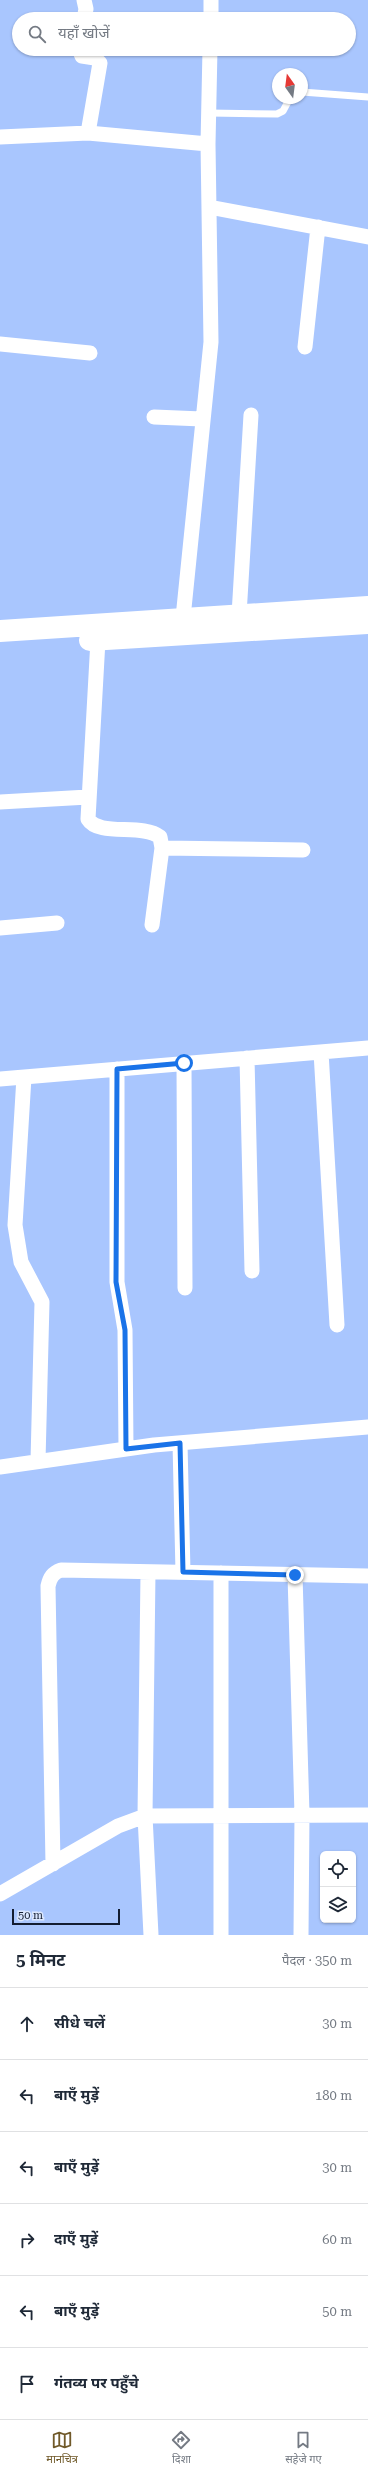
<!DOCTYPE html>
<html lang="hi">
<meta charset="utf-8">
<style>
:root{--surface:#fff;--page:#f6f6f7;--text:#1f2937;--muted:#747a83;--line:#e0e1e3;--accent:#705929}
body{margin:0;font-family:"Roboto Serif","Noto Sans Devanagari",serif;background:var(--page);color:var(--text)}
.controls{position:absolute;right:12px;bottom:12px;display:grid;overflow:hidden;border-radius:6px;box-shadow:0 1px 3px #0004}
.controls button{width:36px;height:36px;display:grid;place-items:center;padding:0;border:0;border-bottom:1px solid var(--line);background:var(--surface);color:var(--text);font:20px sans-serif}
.compass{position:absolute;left:272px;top:68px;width:36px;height:36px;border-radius:50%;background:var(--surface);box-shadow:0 1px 3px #0004;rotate:346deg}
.scale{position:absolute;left:12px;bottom:10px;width:108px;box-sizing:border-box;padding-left:4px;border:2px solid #131d32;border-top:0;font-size:11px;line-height:14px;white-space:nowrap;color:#131d32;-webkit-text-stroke:3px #dbe7fe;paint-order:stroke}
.stop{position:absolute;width:12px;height:12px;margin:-9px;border:3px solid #1a73e8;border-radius:50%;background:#fff}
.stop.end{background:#1a73e8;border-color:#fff;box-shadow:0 1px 4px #0008}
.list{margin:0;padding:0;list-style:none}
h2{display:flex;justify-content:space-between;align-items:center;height:52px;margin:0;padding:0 16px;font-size:17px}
h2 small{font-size:13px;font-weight:400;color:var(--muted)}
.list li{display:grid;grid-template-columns:26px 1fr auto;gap:12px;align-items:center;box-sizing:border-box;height:72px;padding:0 16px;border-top:1px solid var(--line)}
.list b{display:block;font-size:15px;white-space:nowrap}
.list em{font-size:13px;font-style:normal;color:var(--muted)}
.icon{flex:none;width:22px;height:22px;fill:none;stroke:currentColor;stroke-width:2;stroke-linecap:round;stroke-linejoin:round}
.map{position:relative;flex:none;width:368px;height:1935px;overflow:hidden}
.search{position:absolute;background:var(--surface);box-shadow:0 1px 3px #0004;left:12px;right:12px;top:12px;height:44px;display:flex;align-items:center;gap:10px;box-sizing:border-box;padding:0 14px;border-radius:22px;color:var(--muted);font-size:15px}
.sheet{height:484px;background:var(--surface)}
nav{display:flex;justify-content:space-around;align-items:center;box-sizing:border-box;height:56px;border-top:1px solid var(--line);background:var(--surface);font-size:11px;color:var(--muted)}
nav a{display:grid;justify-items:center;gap:2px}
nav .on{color:var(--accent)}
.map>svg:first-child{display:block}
</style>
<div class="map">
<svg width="368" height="1935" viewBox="0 0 368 1935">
<rect width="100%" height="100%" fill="#a9c6fe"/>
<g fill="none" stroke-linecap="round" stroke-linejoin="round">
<path stroke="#fff" stroke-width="7" d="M 302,92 L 368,97
M 209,113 L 277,114 L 283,111 L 290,98"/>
<path stroke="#fff" stroke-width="15" d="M 84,0 L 86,9 L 84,19
M 211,19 L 211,0
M 79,49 L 82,56 L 95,58 L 100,63 L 88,133
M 0,137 L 88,133 L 208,144
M 209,207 L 368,237
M 0,344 L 90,353
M 305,347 L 318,227
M 154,417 L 202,419
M 239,615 L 251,415
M 183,618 L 211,342 L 208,144 L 210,49
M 98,640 L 88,819 C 99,837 142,823 160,837 L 162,848 L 152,925
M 0,802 L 88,797
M 162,848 L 303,850
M 0,928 L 57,923
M 321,1052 L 337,1325
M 247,1058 L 252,1271
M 184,1063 L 185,1288
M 117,1069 L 117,1282 L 125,1330 L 126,1449
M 24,1077 L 15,1225 L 21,1262 L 42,1302 L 38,1461
M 0,1079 L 368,1048
M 180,1443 L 183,1572
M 0,1467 L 154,1445 L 368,1427
M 148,1572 L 145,1816 L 151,1935
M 295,1575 L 302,1814 L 301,1935
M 53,1864 L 48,1586 C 50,1577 53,1573 61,1570 L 368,1576
M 0,1894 L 118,1826 L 145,1816 L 368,1815
M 221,1935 L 221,1573"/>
<path stroke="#fff" stroke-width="22" d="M 0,631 L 368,607
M 90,640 L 368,623"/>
</g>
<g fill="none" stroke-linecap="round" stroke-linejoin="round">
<path stroke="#1a73e8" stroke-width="5" d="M 184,1063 L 117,1069 L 116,1282 L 125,1330 L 126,1449 L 180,1443 L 183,1572 L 295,1575"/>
</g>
</svg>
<div class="controls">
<button><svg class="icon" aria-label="locate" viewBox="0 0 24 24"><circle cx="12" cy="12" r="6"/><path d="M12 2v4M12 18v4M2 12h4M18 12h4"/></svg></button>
<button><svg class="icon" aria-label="layers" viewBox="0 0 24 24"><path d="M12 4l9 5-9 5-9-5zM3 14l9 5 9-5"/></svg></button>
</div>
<svg class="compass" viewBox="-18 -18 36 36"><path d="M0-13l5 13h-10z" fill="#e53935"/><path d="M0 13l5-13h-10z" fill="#747a83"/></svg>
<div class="scale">50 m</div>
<div class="stop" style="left:184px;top:1063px"></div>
<div class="stop end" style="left:295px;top:1575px"></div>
<div class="search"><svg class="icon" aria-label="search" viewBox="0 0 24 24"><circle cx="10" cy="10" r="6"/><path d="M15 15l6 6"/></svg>यहाँ खोजें</div>
</div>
<section class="sheet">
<h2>5 मिनट<small>पैदल · 350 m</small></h2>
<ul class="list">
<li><svg class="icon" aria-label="ahead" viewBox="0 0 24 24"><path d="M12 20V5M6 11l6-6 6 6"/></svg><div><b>सीधे चलें</b></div><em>30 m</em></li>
<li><svg class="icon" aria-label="left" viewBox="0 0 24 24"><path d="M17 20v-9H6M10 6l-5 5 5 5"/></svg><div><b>बाएँ मुड़ें</b></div><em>180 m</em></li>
<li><svg class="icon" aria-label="left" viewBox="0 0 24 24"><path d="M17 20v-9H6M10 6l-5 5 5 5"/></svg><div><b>बाएँ मुड़ें</b></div><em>30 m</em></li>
<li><svg class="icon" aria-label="right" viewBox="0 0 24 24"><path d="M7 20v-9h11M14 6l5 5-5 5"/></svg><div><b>दाएँ मुड़ें</b></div><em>60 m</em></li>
<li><svg class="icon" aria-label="left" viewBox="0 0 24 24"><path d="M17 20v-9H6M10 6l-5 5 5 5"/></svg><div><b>बाएँ मुड़ें</b></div><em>50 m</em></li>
<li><svg class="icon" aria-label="arrive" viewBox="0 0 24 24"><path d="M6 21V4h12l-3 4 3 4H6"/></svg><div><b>गंतव्य पर पहुँचे</b></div></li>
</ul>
</section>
<nav>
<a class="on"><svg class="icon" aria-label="map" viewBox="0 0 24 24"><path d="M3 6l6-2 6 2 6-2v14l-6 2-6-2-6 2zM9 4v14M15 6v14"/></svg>मानचित्र</a>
<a><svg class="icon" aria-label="directions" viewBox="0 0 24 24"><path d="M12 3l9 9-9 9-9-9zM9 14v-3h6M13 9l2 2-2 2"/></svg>दिशा</a>
<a><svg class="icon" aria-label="saved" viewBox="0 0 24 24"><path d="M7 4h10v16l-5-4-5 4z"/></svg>सहेजे गए</a>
</nav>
